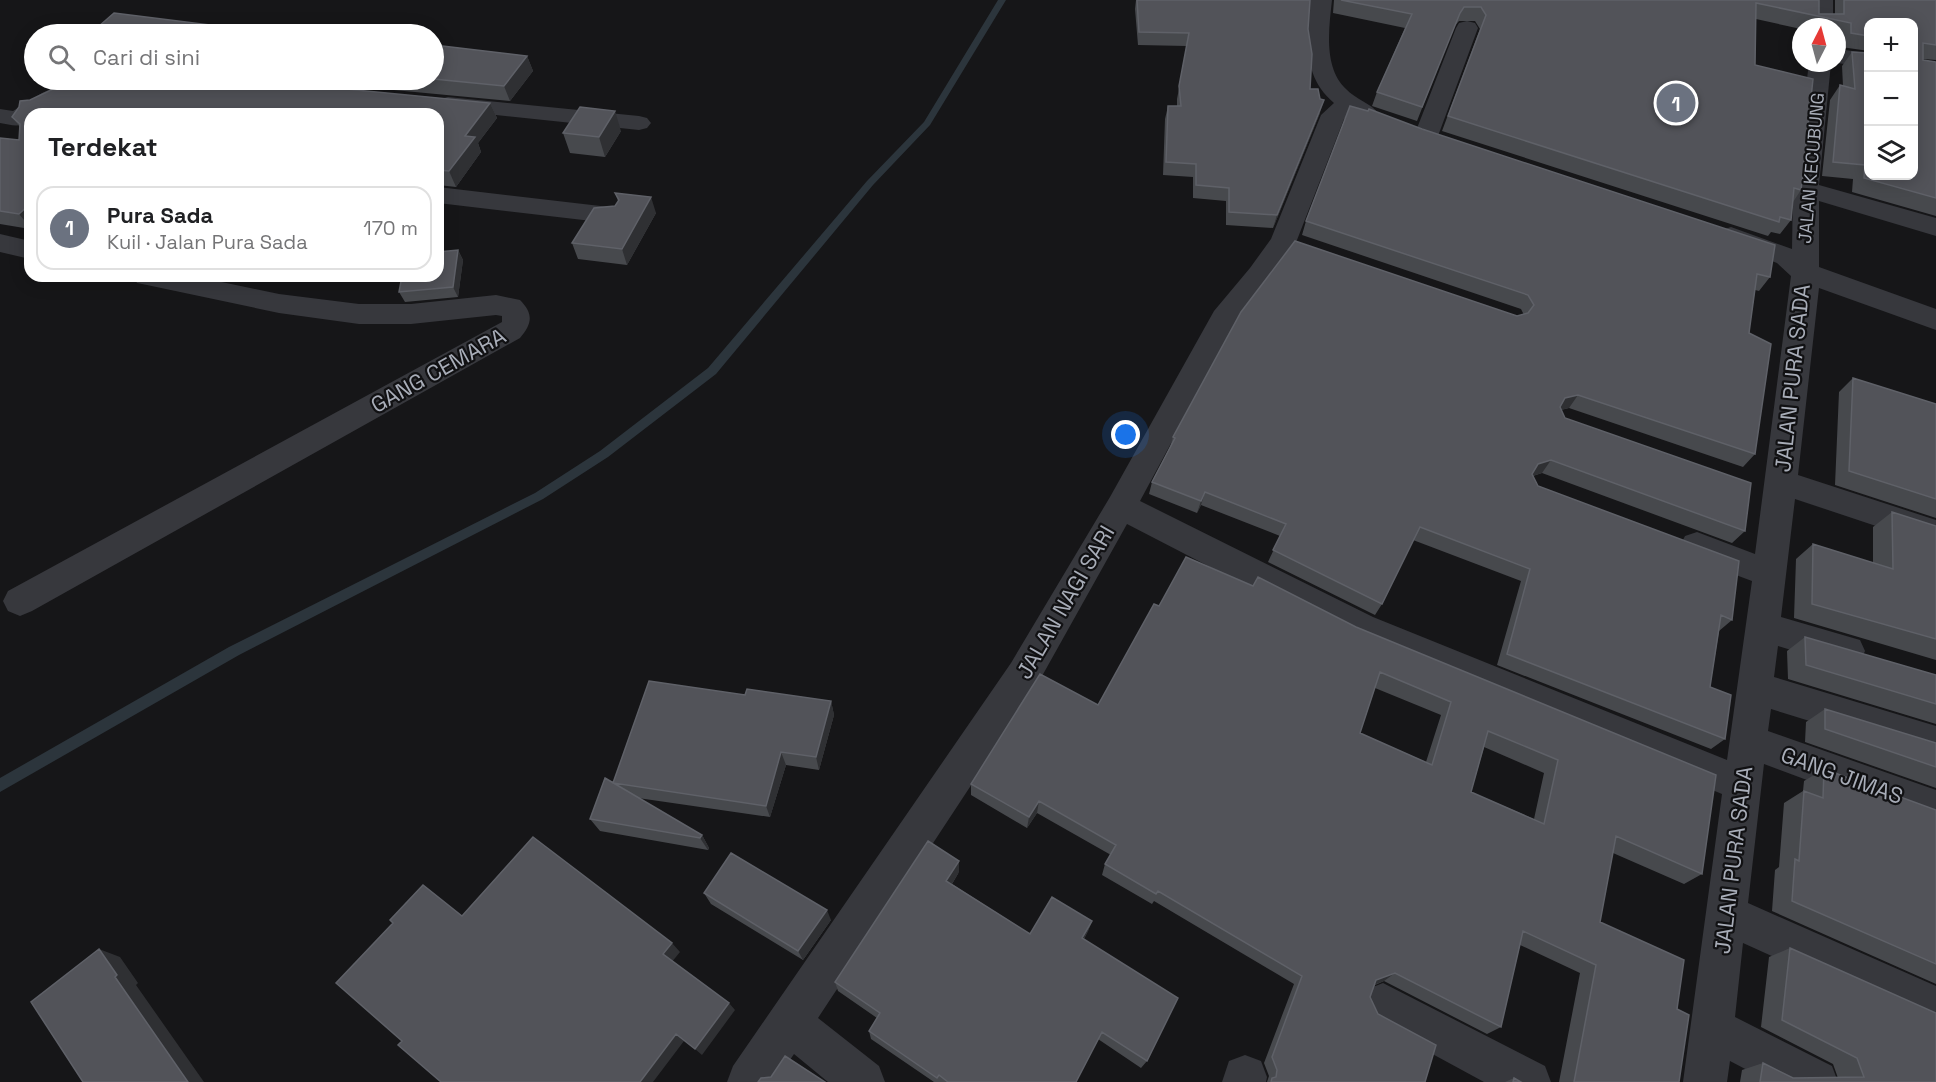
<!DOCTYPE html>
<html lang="id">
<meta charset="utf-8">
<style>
:root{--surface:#fff;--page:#f2f2f2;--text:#202124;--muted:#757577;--line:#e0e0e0;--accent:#2563eb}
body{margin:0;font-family:"Space Grotesk",sans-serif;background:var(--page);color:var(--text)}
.controls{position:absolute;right:18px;top:18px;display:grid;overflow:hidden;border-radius:12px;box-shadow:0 3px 15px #0003}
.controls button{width:54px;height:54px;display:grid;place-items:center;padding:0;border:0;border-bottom:2px solid var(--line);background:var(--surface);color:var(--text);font:30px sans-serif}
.compass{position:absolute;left:1792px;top:18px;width:54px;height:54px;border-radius:50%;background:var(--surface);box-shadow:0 3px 15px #0003;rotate:6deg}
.you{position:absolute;left:1126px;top:435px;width:21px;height:21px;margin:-15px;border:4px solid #fff;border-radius:50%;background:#1a73e8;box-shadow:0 0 0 9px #1a73e833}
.badge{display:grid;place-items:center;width:39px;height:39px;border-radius:50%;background:var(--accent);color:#fff;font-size:20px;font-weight:700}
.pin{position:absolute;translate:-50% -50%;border:3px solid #fff;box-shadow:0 2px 6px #0006}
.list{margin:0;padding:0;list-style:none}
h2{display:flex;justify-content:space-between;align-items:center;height:78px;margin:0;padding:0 24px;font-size:26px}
h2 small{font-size:20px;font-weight:400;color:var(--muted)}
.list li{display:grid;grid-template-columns:39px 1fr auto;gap:18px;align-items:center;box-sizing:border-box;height:84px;margin:0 12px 12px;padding:0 12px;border:2px solid var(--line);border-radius:18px}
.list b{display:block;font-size:22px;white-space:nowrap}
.list p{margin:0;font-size:20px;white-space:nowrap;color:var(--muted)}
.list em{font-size:20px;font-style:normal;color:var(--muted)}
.icon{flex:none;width:33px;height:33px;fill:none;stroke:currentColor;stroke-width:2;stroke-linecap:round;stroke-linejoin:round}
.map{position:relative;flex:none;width:1936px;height:1082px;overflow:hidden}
.search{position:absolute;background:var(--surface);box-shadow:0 3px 15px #0003;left:24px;top:24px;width:420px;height:66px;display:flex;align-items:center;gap:15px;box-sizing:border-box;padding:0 21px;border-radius:33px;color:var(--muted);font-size:22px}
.panel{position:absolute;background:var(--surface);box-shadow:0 3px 15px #0003;left:24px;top:108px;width:420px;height:174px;border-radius:18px}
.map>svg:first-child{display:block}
</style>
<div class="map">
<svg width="1936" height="1082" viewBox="0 0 1936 1082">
<rect width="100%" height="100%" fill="#161618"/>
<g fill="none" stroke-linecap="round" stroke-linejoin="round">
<path fill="#2c353c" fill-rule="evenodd" d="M 998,0 L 1006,0 L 930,125 L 873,185 L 716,374 L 608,457 L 543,499 L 239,655 L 0,792 L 0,778 L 229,647 L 535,493 L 600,451 L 708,368 L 867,181 L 924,122 Z"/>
<path fill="#37383d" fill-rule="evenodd" d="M 1310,0 L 1332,0 C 1329,28 1323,67 1346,89 C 1355,99 1371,103 1379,114 L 1375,119 L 1367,121 L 1350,114 L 1344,119 L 1297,240 L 1270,282 L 1235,324 L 1140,501 L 1373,617 L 1727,760 L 1752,581 L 1685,556 L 1680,546 L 1685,536 L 1697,532 L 1755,554 L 1791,276 L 1777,263 L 1722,242 L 1718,236 L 1722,230 L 1731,227 L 1792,249 L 1793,189 L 1809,63 L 1831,63 L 1819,185 L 1936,218 L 1936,236 L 1819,201 L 1819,267 L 1936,309 L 1936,330 L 1819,288 L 1798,475 L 1936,520 L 1936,546 L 1795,499 L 1781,617 L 1860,640 L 1865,651 L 1860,662 L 1847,667 L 1778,646 L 1774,677 L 1936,726 L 1936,760 L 1771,709 L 1768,731 L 1936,790 L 1936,828 L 1764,764 L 1748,903 L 1936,986 L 1936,1030 L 1743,943 L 1735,1017 L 1832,1066 L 1838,1082 L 1770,1082 L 1730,1061 L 1727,1082 L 1683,1082 L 1722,794 L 1349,639 L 1127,524 L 1037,685 L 818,1018 L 879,1066 L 885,1082 L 828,1082 L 794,1054 L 775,1082 L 727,1082 L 733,1066 L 1011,663 L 1110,497 L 1214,311 L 1250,268 L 1271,239 L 1321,115 L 1334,103 C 1302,77 1306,37 1310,0 Z
M 1811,0 L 1833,0 L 1833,27 L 1811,27 Z
M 1467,21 L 1475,23 L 1478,28 L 1438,136 L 1435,141 L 1426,143 L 1417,141 L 1414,136 L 1456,28 L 1459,23 Z
M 1837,49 L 1868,53 L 1868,67 L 1837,63 Z
M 72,80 L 102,80 L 98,85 L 41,114 L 30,114 L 30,121 C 20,128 11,125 0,123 L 0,109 L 13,111 L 42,93 Z
M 448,97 L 639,116 L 647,118 L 651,123 L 647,128 L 639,130 L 440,109 L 436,104 L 440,99 Z
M 438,187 L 609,207 L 618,209 L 622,215 L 618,221 L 609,223 L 438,203 Z
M 0,234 L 30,241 L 30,259 L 0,252 Z
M 133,276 L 193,276 L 279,294 L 359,304 L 411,304 L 496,295 L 520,300 C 534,314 532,324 520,338 L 32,611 L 20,616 L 8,611 L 3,601 L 8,591 L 502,322 L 502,316 L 496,315 L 411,324 L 359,324 L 279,313 L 147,285 L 137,283 Z
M 1383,983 L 1545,1066 L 1551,1082 L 1484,1082 L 1368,1019 L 1362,1004 L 1368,989 Z
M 1245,1055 L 1261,1061 L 1267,1077 L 1266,1082 L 1222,1082 L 1229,1061 Z"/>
</g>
<path fill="#47494d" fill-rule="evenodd" d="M 1136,0 L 1310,0 L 1308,29 L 1310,89 L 1320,113 L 1273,228 L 1226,225 L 1226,201 L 1193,198 L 1193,177 L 1163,175 L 1165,119 L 1168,106 L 1177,106 L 1177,99 L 1187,46 L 1138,45 L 1135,9 Z
M 1334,0 L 1819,0 L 1819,14 L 1835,14 L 1835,0 L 1936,0 L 1936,60 L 1923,59 L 1923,60 L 1936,62 L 1936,216 L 1852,192 L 1853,179 L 1822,176 L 1830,100 L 1840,85 L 1843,86 L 1842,66 L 1852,52 L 1869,176 L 1914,22 L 1869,22 L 1869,51 L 1841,47 L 1841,37 L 1837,36 L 1837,27 L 1801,27 L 1801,29 L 1756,19 L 1755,65 L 1801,190 L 1793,202 L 1791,220 L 1780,234 L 1771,232 L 1768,236 L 1442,131 L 1480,29 L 1475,21 L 1459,21 L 1454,27 L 1417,121 L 1372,106 L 1377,92 L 1405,28 L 1333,13 Z
M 434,45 L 527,56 L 533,71 L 510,101 L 288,80 L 434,80 Z
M 30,100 L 490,103 L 497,118 L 478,143 L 481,152 L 456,187 L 438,185 L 438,114 L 30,114 L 30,229 L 0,224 L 0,138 L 19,140 L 20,127 L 12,117 Z
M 1350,106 L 1770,277 L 1759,291 L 1755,290 L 1749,333 L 1755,454 L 1743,467 L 1569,408 L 1561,410 L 1565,418 L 1745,531 L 1732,543 L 1542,473 L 1533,476 L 1538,486 L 1732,620 L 1719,631 L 1710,687 L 1725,739 L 1711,749 L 1497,665 L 1521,581 L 1413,540 L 1382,604 L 1375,615 L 1268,562 L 1280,536 L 1201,505 L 1197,513 L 1149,494 L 1152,482 L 1170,447 L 1173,437 L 1524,315 L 1521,309 L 1302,235 L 1306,221 Z
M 621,131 L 605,157 L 570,153 L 563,133 Z
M 615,193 L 656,213 L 627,265 L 578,259 L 572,243 L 615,206 L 618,201 Z
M 458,250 L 463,260 L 458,297 L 405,302 L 399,292 Z
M 1853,378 L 1936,404 L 1936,518 L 1835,485 L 1839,392 Z
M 1892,512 L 1936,526 L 1936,660 L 1794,618 L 1796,559 L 1813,544 L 1873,563 L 1873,527 Z
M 1253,586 L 1356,627 L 1716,775 L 1702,874 L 1684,884 L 1613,853 L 1600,922 L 1677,1009 L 1679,1082 L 1559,1082 L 1580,973 L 1520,945 L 1501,1027 L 1487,1034 L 1384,981 L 1375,985 L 1370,997 L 1378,1014 L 1425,1082 L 1267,1082 L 1269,1076 L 1264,1063 L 1294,984 L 1154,901 L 1152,904 L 1102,875 L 1105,864 L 1111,855 L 1037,813 L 1027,828 L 971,795 L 971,784 L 1098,705 L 1159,606 ZM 1375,688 L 1441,715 L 1426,762 L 1360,733 ZM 1484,747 L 1544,773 L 1534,819 L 1471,792 Z
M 1805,637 L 1936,675 L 1936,724 L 1788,679 L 1787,651 Z
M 745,695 L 831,701 L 834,715 L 819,770 L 786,765 L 770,817 L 638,798 L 702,835 L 709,848 L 708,850 L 600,831 L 590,819 L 613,782 Z
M 1825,709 L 1936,743 L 1936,788 L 1805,742 L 1806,722 Z
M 1824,769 L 1936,810 L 1936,984 L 1772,911 L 1775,870 L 1779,867 L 1784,803 L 1803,791 L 1804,781 Z
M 959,872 L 952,884 L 1030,934 L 1092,921 L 1088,931 L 1084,939 L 1147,1061 L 1141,1068 L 1098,1039 L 1076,1082 L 934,1082 L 871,1039 L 869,1031 L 877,1018 L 838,991 L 835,982 Z
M 704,893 L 831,920 L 803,960 L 711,904 Z
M 1790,948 L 1936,1082 L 1740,1082 L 1742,1070 L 1763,1063 L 1793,1078 L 1838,1078 L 1833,1064 L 1761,1027 L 1769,957 Z
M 1514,1078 L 1521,1082 L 1505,1082 Z"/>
<path fill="#2f3033" d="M 527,56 L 533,71 L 510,101 L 504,86 Z
M 1324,100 L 1320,113 L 1273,228 L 1277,215 Z
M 490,103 L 497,118 L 478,143 L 481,152 L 456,187 L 449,171 L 465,136 Z
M 615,111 L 621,131 L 605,157 L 599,137 Z
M 651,197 L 656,213 L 627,265 L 622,249 Z
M 30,204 L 30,227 L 19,214 Z
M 458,250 L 463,260 L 458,297 L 453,287 Z
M 1578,395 L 1569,408 L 1556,411 L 1565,398 Z
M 1551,460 L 1542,473 L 1529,477 L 1538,464 Z
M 1205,492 L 1201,505 L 1197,513 L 1201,501 Z
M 831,701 L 834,715 L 819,770 L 816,757 Z
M 781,752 L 786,765 L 770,817 L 766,806 Z
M 1039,801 L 1037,813 L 1027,828 L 1029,817 Z
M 702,835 L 709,848 L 708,850 L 700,838 Z
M 959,861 L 959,872 L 947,892 L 946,881 Z
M 827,910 L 831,920 L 803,960 L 798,951 Z
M 1092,921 L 1088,931 L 1079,948 L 1082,938 Z
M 672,943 L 680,952 L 671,963 L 663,954 Z
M 99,949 L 120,957 L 138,983 L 136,985 L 204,1082 L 188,1082 L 115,977 Z
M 1395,973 L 1384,981 L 1366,988 L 1376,980 Z
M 729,1003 L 735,1010 L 702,1055 L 695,1049 Z
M 676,1034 L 684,1041 L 653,1082 L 640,1082 Z"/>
<path fill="#525359" stroke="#5f6168" stroke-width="1.5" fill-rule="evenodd" d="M 1137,0 L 1310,0 L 1308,29 L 1312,54 L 1310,89 L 1318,89 L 1320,99 L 1324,100 L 1277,215 L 1229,212 L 1229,188 L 1196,185 L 1196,164 L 1166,162 L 1168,106 L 1181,106 L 1179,86 L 1189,33 L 1139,32 Z
M 1341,0 L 1819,0 L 1819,14 L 1844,14 L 1844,0 L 1936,0 L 1936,45 L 1923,43 L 1923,60 L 1936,62 L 1936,198 L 1864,178 L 1865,165 L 1833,162 L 1840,85 L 1855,89 L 1852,52 L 1869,53 L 1869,176 L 1914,176 L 1914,22 L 1869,22 L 1869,36 L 1851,33 L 1851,23 L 1756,3 L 1755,65 L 1813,79 L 1801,190 L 1794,188 L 1791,220 L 1780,217 L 1779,222 L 1448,116 L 1486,15 L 1481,7 L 1464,7 L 1460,13 L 1422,107 L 1377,92 L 1412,14 Z
M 114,13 L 250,30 L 252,27 L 284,31 L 286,29 L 338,34 L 90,34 Z
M 434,45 L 527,56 L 504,86 L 434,79 Z
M 72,80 L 253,80 L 490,103 L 465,136 L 475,137 L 449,171 L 438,170 L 438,114 L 30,114 L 30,204 L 19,214 L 0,211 L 0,138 L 19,140 L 20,124 L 12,117 L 19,107 L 20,101 L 30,100 Z
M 1350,106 L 1368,111 L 1369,109 L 1422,129 L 1775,245 L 1770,277 L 1757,274 L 1749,333 L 1771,344 L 1755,454 L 1578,395 L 1565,398 L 1560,407 L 1565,418 L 1751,483 L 1745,531 L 1551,460 L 1538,464 L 1532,474 L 1538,486 L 1739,561 L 1732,620 L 1721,615 L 1710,687 L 1731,695 L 1725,739 L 1507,654 L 1530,569 L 1420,527 L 1382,604 L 1273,550 L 1286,524 L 1205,492 L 1201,501 L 1152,482 L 1175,438 L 1173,437 L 1241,312 L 1295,241 L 1517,316 L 1528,313 L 1534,305 L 1528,295 L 1306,221 Z
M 580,107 L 615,111 L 599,137 L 563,133 Z
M 615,193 L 651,197 L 622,249 L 572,243 L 594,208 L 615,206 L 619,200 Z
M 458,250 L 453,287 L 399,292 L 402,276 L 438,276 L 438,252 Z
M 1853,378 L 1936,404 L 1936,499 L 1849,471 Z
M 1892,512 L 1936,526 L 1936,639 L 1812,604 L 1813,544 L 1893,569 Z
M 1186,557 L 1253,586 L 1258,577 L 1356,627 L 1716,775 L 1702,874 L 1616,836 L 1600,922 L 1684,960 L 1677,1009 L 1689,1015 L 1679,1082 L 1574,1082 L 1596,965 L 1523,931 L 1501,1027 L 1395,973 L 1376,980 L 1370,997 L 1378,1014 L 1436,1045 L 1425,1082 L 1271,1082 L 1272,1078 L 1276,1077 L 1277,1070 L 1272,1057 L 1302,976 L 1158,891 L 1156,894 L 1105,864 L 1116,845 L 1039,801 L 1029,817 L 971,784 L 1040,674 L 1098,705 L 1154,604 L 1159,606 ZM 1380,672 L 1451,702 L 1432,765 L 1360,733 ZM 1488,731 L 1558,760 L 1544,824 L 1471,792 Z
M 1805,637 L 1936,675 L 1936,704 L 1806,665 Z
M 649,681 L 745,695 L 747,689 L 831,701 L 816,757 L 781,752 L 766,806 L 613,783 Z
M 1825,709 L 1936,743 L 1936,767 L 1825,729 Z
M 1824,769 L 1936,810 L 1936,964 L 1792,901 L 1795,859 L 1799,861 L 1804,791 L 1823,798 Z
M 605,778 L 702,835 L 700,838 L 590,819 Z
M 533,837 L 672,943 L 663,954 L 729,1003 L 695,1049 L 676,1034 L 640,1082 L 441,1082 L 398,1045 L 402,1041 L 336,983 L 393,923 L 390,920 L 423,885 L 462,916 Z
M 928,841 L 959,861 L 946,881 L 1030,934 L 1052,897 L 1092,921 L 1082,938 L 1178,998 L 1147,1061 L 1102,1032 L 1076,1082 L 948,1082 L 939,1075 L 937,1078 L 869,1031 L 880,1013 L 835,982 Z
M 731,853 L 827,910 L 798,951 L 704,893 Z
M 1790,948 L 1936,1013 L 1936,1082 L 1760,1082 L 1763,1063 L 1793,1078 L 1864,1077 L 1857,1058 L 1782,1020 Z
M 99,949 L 117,975 L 115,977 L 188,1082 L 83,1082 L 31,1002 Z
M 785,1056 L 825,1082 L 758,1082 L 761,1078 L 771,1077 Z
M 1514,1078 L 1521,1082 L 1513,1082 Z"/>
<g text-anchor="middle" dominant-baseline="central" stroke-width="4.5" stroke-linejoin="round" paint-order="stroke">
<g font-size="18" fill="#a8adb8" stroke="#111113">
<text transform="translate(1811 168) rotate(-85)">JALAN KECUBUNG</text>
</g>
<g font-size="22" fill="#a8adb8" stroke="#111113">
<text transform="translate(438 370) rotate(-29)">GANG CEMARA</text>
<text transform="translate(1792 378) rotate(-84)">JALAN PURA SADA</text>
<text transform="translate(1065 602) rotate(-60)">JALAN NAGI SARI</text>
<text transform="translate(1842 775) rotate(20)">GANG JIMAS</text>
<text transform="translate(1733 860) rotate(-83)">JALAN PURA SADA</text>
</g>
</g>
</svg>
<div class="controls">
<button>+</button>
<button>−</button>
<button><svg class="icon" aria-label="layers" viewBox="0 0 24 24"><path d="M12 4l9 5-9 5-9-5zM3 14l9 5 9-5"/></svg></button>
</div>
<svg class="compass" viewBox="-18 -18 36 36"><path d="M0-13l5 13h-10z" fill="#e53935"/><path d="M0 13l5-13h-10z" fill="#757577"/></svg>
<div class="you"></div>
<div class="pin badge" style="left:1676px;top:103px;background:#6b7280">1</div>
<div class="search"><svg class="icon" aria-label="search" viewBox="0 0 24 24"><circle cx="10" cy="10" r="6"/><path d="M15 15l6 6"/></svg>Cari di sini</div>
<section class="panel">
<h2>Terdekat<small></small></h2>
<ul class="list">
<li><span class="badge" style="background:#6b7280">1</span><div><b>Pura Sada</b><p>Kuil · Jalan Pura Sada</p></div><em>170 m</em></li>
</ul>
</section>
</div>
